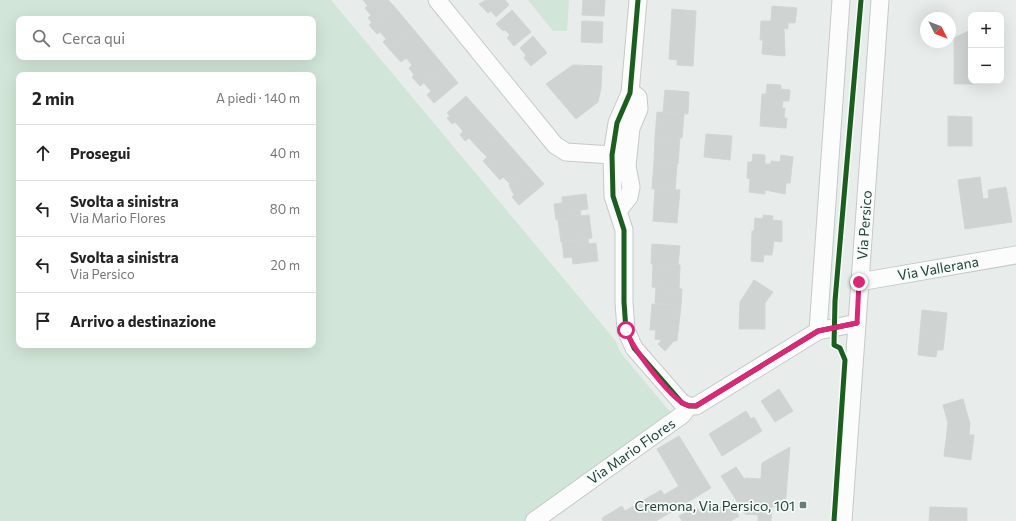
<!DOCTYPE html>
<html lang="it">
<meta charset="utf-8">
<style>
:root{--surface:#fff;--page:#f6f6f6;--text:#222;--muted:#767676;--line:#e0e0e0}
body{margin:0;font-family:Commissioner,sans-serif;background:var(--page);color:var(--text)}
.controls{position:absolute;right:12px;top:12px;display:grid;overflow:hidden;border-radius:8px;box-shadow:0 4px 16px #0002}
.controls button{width:36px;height:36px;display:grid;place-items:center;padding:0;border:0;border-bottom:1px solid var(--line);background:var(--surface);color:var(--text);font:20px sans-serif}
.compass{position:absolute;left:920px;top:12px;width:36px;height:36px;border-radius:50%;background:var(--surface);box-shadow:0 4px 16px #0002;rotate:132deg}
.stop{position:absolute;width:12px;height:12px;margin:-9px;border:3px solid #db2777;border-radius:50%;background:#fff}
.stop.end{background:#db2777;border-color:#fff;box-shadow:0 1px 4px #0008}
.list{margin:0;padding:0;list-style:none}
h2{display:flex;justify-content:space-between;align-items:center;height:52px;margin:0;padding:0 16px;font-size:17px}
h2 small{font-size:13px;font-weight:400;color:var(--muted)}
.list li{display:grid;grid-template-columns:26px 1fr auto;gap:12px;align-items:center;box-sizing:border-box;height:56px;padding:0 16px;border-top:1px solid var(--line)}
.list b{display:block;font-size:15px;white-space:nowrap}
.list p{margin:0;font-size:13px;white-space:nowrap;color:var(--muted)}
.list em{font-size:13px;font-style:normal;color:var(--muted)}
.icon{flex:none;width:22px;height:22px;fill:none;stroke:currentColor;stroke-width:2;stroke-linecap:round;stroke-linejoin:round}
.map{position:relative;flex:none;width:1016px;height:521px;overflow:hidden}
.search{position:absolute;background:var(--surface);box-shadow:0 4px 16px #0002;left:16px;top:16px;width:300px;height:44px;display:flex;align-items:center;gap:10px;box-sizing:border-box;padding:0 14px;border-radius:8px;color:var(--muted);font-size:15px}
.panel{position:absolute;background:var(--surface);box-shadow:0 4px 16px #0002;left:16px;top:72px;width:300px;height:276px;border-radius:8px}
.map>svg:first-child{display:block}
</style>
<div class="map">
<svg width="1016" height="521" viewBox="0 0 1016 521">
<rect width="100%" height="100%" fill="#e8edeb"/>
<path fill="#d1e6d8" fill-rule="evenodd" d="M 0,0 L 331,0 L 615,340 L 621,353 L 671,413 L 529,521 L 0,521 ZM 19,19 L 313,19 L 313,57 L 19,57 ZM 19,75 L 313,75 L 313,345 L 19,345 Z
M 528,0 L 569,0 L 567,31 L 553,31 Z"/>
<path fill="#cfd4d2" stroke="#d1d6d4" d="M 363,0 L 388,0 L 393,5 L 372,23 L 368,18 L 371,15 L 365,8 L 368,6 Z
M 486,0 L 505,0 L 509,5 L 496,17 L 491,11 L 488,13 L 479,4 Z
M 583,0 L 605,0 L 604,16 L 582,15 Z
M 393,5 L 414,30 L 390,50 L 383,42 L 386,39 L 380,32 L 377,34 L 369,25 Z
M 772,6 L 797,8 L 795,23 L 788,23 L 788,29 L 784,28 L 785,56 L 762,54 L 763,40 L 760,40 L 761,21 L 771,21 Z
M 672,9 L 696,11 L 693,66 L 677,65 L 677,60 L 669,59 Z
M 512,10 L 531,32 L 514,46 L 507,38 L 510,35 L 505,30 L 503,31 L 496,24 Z
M 582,21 L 603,22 L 602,43 L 581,42 Z
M 414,30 L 444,66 L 420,86 L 412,77 L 414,75 L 409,68 L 412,65 L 406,58 L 401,62 L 390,50 Z
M 971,30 L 971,81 L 978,81 L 978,84 L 954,84 L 954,38 Z
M 533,36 L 547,53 L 531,66 L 524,58 L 526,55 L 520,48 Z
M 573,65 L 602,66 L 601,88 L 598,102 L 576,119 L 546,84 Z
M 444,66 L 458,83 L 434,103 L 427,95 L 431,91 L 424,83 Z
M 767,84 L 781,85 L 781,89 L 790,90 L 789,101 L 783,101 L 782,108 L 785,108 L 784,118 L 787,118 L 786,128 L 760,126 L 762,94 L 766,94 Z
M 665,90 L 689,92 L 688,114 L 663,112 Z
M 466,96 L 499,133 L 480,150 L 469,138 L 465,141 L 460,135 L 463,131 L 455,122 L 452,124 L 447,118 L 450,116 L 447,113 Z
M 657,112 L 684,114 L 682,138 L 655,136 Z
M 948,116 L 972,117 L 972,146 L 948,146 Z
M 499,133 L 529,167 L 510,184 L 503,177 L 500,180 L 483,161 L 487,157 L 480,150 Z
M 706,134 L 732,136 L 730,160 L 704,157 Z
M 655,136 L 680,137 L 678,164 L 654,162 Z
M 753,154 L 765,155 L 765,164 L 771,164 L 771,161 L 780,162 L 781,155 L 793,157 L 790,183 L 786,183 L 785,194 L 765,190 L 765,194 L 749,192 L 750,179 L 747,178 L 748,162 L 752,162 Z
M 654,162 L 677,164 L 675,190 L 652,189 Z
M 529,167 L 544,184 L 519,205 L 512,197 L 514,195 L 509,185 Z
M 980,177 L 983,199 L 989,198 L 988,190 L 1006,187 L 1012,222 L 965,229 L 958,180 Z
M 655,189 L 680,190 L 677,223 L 653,221 Z
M 586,194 L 588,209 L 568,212 L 569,219 L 556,220 L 554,204 L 562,203 L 562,197 Z
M 580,210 L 581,216 L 589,215 L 592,238 L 561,242 L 558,220 L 569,219 L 568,212 Z
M 763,215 L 773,216 L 772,220 L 782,221 L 782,242 L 774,241 L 772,255 L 764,255 L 763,262 L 751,261 L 752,231 L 754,231 L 755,218 L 763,219 Z
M 588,239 L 589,244 L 596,243 L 598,261 L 573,264 L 572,257 L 564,258 L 562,242 Z
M 652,244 L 680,246 L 678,265 L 651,264 Z
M 653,264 L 680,265 L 679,289 L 652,287 Z
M 754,280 L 773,292 L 765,303 L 765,329 L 739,329 L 740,302 Z
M 656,287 L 682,289 L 681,306 L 655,303 Z
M 652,304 L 681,306 L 677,341 L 674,341 L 665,351 L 658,344 L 662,340 L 655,339 L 656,330 L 650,330 Z
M 922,310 L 947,313 L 943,350 L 937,350 L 936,357 L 918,355 Z
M 779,389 L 793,411 L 775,422 L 761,401 Z
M 963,399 L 970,424 L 969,435 L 974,435 L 971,460 L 944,456 L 948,423 L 943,405 Z
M 746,411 L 751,419 L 754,417 L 762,431 L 722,456 L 709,434 Z
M 679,436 L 711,488 L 688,502 L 657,449 Z
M 790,447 L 785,507 L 772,506 L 771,521 L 758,521 L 758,515 L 745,514 L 721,476 L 736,467 L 745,480 L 745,478 L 761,479 L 762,463 Z
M 679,486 L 688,502 L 656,521 L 603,521 L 602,518 L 622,506 L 625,511 L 661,490 L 664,495 Z
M 730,501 L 739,516 L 731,521 L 682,521 L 679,516 L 688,511 L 690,513 L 698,509 L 699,512 L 709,506 L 712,512 Z
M 930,507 L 967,508 L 967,521 L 929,521 Z"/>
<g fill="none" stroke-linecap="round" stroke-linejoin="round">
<g stroke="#c5cac8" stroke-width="19">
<path id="minor" d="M 437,0 L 555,145 L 566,152 L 612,155
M 638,0 L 630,93 L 617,123 L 612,155 L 613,196 L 624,230 L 624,302 L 626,330 L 634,348 L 682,403 L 689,406 L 696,406 L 818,331 L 857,323
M 618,211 L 629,197 L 631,187 L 627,166 L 631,128 L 639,109 L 638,97 L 630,91
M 859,282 L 1016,255
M 818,331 L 841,0
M 534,521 L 682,415 L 689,406
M 843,521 L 880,0"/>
</g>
<use href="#minor" stroke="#fcfcfc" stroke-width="17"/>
<g stroke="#f7fbf9" stroke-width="8">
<path id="cycleway" d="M 638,0 L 630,93 L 617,123 L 612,155 L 613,196 L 624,230 L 624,302 L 626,330 L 634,348 L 682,403 L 689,406 L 696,406 L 818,331 L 857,323
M 834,521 L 845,360 L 840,348 L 834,345 L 835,301 L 861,0"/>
</g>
<use href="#cycleway" stroke="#1b5e20" stroke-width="5"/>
</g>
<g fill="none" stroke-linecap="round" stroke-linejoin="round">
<path stroke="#db2777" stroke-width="5" d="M 626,330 C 632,348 665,390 681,402 C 685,405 690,406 696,406 L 818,331 L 857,323 L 859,282"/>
</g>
<rect fill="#697e78" stroke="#f7fbf9" stroke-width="1.5" x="799" y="501" width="8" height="8" rx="2"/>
<g text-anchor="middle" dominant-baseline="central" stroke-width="3.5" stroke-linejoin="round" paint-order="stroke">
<g font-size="14" fill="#24423a" stroke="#f7fbf9">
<text transform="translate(864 225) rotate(-86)">Via Persico</text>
<text transform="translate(938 268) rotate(-10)">Via Vallerana</text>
<text transform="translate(631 451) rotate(-35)">Via Mario Flores</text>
</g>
<g font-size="14" fill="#24423a" stroke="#f7fbf9" text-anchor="end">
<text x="795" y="505">Cremona, Via Persico, 101</text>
</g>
</g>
</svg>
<div class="controls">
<button>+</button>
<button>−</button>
</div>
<svg class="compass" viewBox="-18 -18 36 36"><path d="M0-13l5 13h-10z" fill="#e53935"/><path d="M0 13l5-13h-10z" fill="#767676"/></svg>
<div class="stop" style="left:626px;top:330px"></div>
<div class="stop end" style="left:859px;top:282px"></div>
<div class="search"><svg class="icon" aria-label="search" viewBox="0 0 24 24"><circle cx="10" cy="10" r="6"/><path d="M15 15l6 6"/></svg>Cerca qui</div>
<section class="panel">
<h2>2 min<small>A piedi · 140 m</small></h2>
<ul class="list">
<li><svg class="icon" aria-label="ahead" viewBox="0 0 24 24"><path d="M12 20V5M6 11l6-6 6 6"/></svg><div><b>Prosegui</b></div><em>40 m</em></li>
<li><svg class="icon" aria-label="left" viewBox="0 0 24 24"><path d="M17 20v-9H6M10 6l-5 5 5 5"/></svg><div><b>Svolta a sinistra</b><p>Via Mario Flores</p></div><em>80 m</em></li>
<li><svg class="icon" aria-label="left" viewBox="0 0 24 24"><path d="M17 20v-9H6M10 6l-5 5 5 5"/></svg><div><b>Svolta a sinistra</b><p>Via Persico</p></div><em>20 m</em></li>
<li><svg class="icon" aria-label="arrive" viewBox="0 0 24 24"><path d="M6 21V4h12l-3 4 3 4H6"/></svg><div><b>Arrivo a destinazione</b></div></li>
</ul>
</section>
</div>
